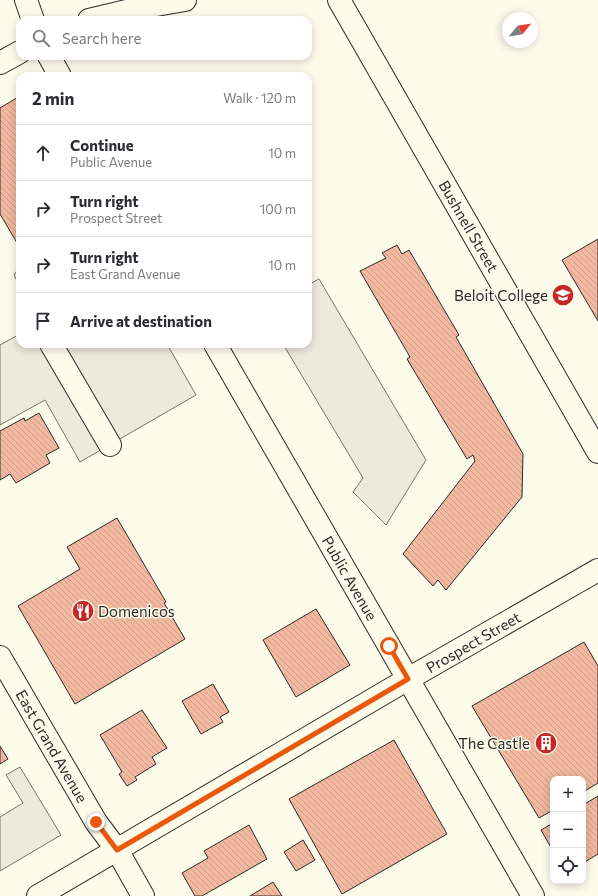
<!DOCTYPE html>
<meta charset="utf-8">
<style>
:root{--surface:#fff;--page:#f7f7f7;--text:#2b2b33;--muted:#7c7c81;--line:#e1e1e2}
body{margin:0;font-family:Commissioner,sans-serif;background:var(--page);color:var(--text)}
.controls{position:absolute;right:12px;bottom:12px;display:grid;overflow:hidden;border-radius:8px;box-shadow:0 2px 10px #0003}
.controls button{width:36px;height:36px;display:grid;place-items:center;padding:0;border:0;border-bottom:1px solid var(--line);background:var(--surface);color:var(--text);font:20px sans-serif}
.compass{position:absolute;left:502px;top:12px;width:36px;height:36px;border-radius:50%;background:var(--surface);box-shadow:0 2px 10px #0003;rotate:60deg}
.stop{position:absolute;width:12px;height:12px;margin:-9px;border:3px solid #ea580c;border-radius:50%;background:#fff}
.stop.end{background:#ea580c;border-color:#fff;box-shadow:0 1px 4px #0008}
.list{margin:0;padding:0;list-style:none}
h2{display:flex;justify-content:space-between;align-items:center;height:52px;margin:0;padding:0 16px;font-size:17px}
h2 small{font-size:13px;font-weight:400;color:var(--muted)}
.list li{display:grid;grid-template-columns:26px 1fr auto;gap:12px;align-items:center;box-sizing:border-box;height:56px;padding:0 16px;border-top:1px solid var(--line)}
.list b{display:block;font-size:15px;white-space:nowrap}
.list p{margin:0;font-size:13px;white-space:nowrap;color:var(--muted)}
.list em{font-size:13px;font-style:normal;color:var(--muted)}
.icon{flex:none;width:22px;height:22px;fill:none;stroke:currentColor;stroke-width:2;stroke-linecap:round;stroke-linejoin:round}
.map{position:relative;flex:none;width:598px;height:896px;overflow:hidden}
.search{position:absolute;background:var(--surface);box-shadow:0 2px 10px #0003;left:16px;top:16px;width:296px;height:44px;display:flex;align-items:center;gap:10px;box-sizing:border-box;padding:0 14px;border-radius:12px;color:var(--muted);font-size:15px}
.panel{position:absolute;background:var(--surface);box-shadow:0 2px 10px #0003;left:16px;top:72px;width:296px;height:276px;border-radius:12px}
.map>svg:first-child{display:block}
</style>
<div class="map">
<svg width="598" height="896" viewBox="0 0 598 896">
<defs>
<pattern id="building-back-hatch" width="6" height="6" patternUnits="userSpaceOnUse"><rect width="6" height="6" fill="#f2b8a0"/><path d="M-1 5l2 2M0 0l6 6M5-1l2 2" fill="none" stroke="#d09e8a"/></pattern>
</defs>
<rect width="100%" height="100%" fill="#fdfbea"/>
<path fill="#eceadb" stroke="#74746e" d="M 20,266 L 20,287 L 14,275 Z
M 319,279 L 426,460 L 386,525 L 353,492 L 363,478 L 283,344 L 308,344 L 308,285 Z
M 20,334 L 20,344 L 167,344 L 196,395 L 80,462 L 45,400 L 0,425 L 0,345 Z
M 20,767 L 61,835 L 0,871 L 0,817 L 23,803 L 6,775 Z"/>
<path fill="url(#building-back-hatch)" stroke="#2b2b2b" d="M 20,96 L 20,248 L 0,214 L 0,108 Z
M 598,239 L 598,321 L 562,260 Z
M 397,245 L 402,254 L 409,250 L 459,335 L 456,337 L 523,454 L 522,497 L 446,590 L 438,580 L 433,586 L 403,554 L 475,461 L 473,455 L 467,459 L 407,359 L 410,357 L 360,271 L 386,258 L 382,253 Z
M 39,413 L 59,448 L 46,455 L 50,463 L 16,483 L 10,474 L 0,480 L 0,431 L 24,418 L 25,421 Z
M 117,518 L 166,602 L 164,603 L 185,639 L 75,704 L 18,606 L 80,569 L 67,547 Z
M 316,609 L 350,665 L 296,697 L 263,640 Z
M 584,642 L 598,666 L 598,783 L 583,792 L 583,779 L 553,779 L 553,810 L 539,818 L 472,706 Z
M 213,684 L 229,712 L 220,717 L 223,722 L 201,734 L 182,701 Z
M 142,710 L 167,748 L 152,757 L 156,764 L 135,777 L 137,780 L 127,786 L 119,774 L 122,772 L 100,735 Z
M 394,740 L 447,834 L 342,894 L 289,799 Z
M 0,746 L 8,759 L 0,764 Z
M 598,796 L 598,854 L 583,863 L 583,805 Z
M 553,823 L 553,851 L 541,830 Z
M 249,825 L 267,859 L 202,896 L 195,896 L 182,873 L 208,858 L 204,851 Z
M 303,840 L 315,860 L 296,871 L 284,852 Z
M 273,882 L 282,896 L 250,896 Z"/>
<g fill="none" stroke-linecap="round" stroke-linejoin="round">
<g stroke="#2b2b2b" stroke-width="24">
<path id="minor" d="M 26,0 L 33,20
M 339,0 L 598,452
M 49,56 L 60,76
M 51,344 L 110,445
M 215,344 L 533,896
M 0,657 L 96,822 L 117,850 L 143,896
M 38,896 L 408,679 L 598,570"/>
</g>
<g stroke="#2b2b2b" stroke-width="24">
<path id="major" d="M 89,20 L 139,8 L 185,0
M 0,63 L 20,52"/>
</g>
<use href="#minor" stroke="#fdfbea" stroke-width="22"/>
<use href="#major" stroke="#fdfbea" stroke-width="22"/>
</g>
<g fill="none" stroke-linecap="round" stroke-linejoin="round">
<path stroke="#ea580c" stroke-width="5" d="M 96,822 L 117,850 L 408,679 L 389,646"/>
</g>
<defs>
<g id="university-disc" transform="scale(1.15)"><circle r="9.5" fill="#c62828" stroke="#fdfbea"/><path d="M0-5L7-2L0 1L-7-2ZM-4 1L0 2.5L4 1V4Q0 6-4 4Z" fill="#fff"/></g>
<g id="restaurant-disc" transform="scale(1.15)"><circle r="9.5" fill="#c62828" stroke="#fdfbea"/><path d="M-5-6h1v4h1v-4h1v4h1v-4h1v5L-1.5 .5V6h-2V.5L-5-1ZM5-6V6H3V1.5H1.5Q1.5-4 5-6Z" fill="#fff"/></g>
<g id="building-disc" transform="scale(1.15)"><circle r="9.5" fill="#c62828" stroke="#fdfbea"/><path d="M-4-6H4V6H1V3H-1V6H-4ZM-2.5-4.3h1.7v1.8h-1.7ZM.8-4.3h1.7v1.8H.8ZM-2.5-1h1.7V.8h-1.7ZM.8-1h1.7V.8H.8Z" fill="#fff"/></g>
</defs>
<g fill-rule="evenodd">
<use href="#university-disc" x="563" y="295"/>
<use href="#restaurant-disc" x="83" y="611"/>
<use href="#building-disc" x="546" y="743"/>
</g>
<g text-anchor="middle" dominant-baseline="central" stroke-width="3" stroke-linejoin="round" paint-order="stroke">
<g font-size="15" fill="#2b2b2b" stroke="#fdfbea">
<text transform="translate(469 226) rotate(60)">Bushnell Street</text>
<text transform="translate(350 578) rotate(60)">Public Avenue</text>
<text transform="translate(473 642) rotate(-30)">Prospect Street</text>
<text transform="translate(52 746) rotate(60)">East Grand Avenue</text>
</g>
<g font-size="15" fill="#2b2b2b" stroke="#fdfbea" text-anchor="end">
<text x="548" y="295">Beloit College</text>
<text x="98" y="611" text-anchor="start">Domenicos</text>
<text x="530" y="743">The Castle</text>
</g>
</g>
</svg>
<div class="controls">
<button>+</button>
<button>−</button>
<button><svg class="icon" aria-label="locate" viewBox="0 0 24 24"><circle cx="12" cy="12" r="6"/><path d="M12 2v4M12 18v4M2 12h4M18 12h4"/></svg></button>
</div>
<svg class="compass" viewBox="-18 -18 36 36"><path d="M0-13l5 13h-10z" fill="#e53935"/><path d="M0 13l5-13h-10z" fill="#7c7c81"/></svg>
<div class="stop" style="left:389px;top:646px"></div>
<div class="stop end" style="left:96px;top:822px"></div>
<div class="search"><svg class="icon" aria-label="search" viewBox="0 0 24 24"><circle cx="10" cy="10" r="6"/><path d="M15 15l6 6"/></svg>Search here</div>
<section class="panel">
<h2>2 min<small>Walk · 120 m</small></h2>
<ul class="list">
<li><svg class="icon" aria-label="ahead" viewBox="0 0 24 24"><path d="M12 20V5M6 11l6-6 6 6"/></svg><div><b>Continue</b><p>Public Avenue</p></div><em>10 m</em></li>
<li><svg class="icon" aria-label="right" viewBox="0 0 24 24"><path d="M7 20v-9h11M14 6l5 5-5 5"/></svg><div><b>Turn right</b><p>Prospect Street</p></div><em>100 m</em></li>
<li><svg class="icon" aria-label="right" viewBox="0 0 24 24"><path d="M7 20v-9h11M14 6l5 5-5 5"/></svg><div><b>Turn right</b><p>East Grand Avenue</p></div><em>10 m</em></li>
<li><svg class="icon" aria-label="arrive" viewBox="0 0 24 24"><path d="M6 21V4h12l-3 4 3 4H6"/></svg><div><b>Arrive at destination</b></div></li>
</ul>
</section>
</div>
